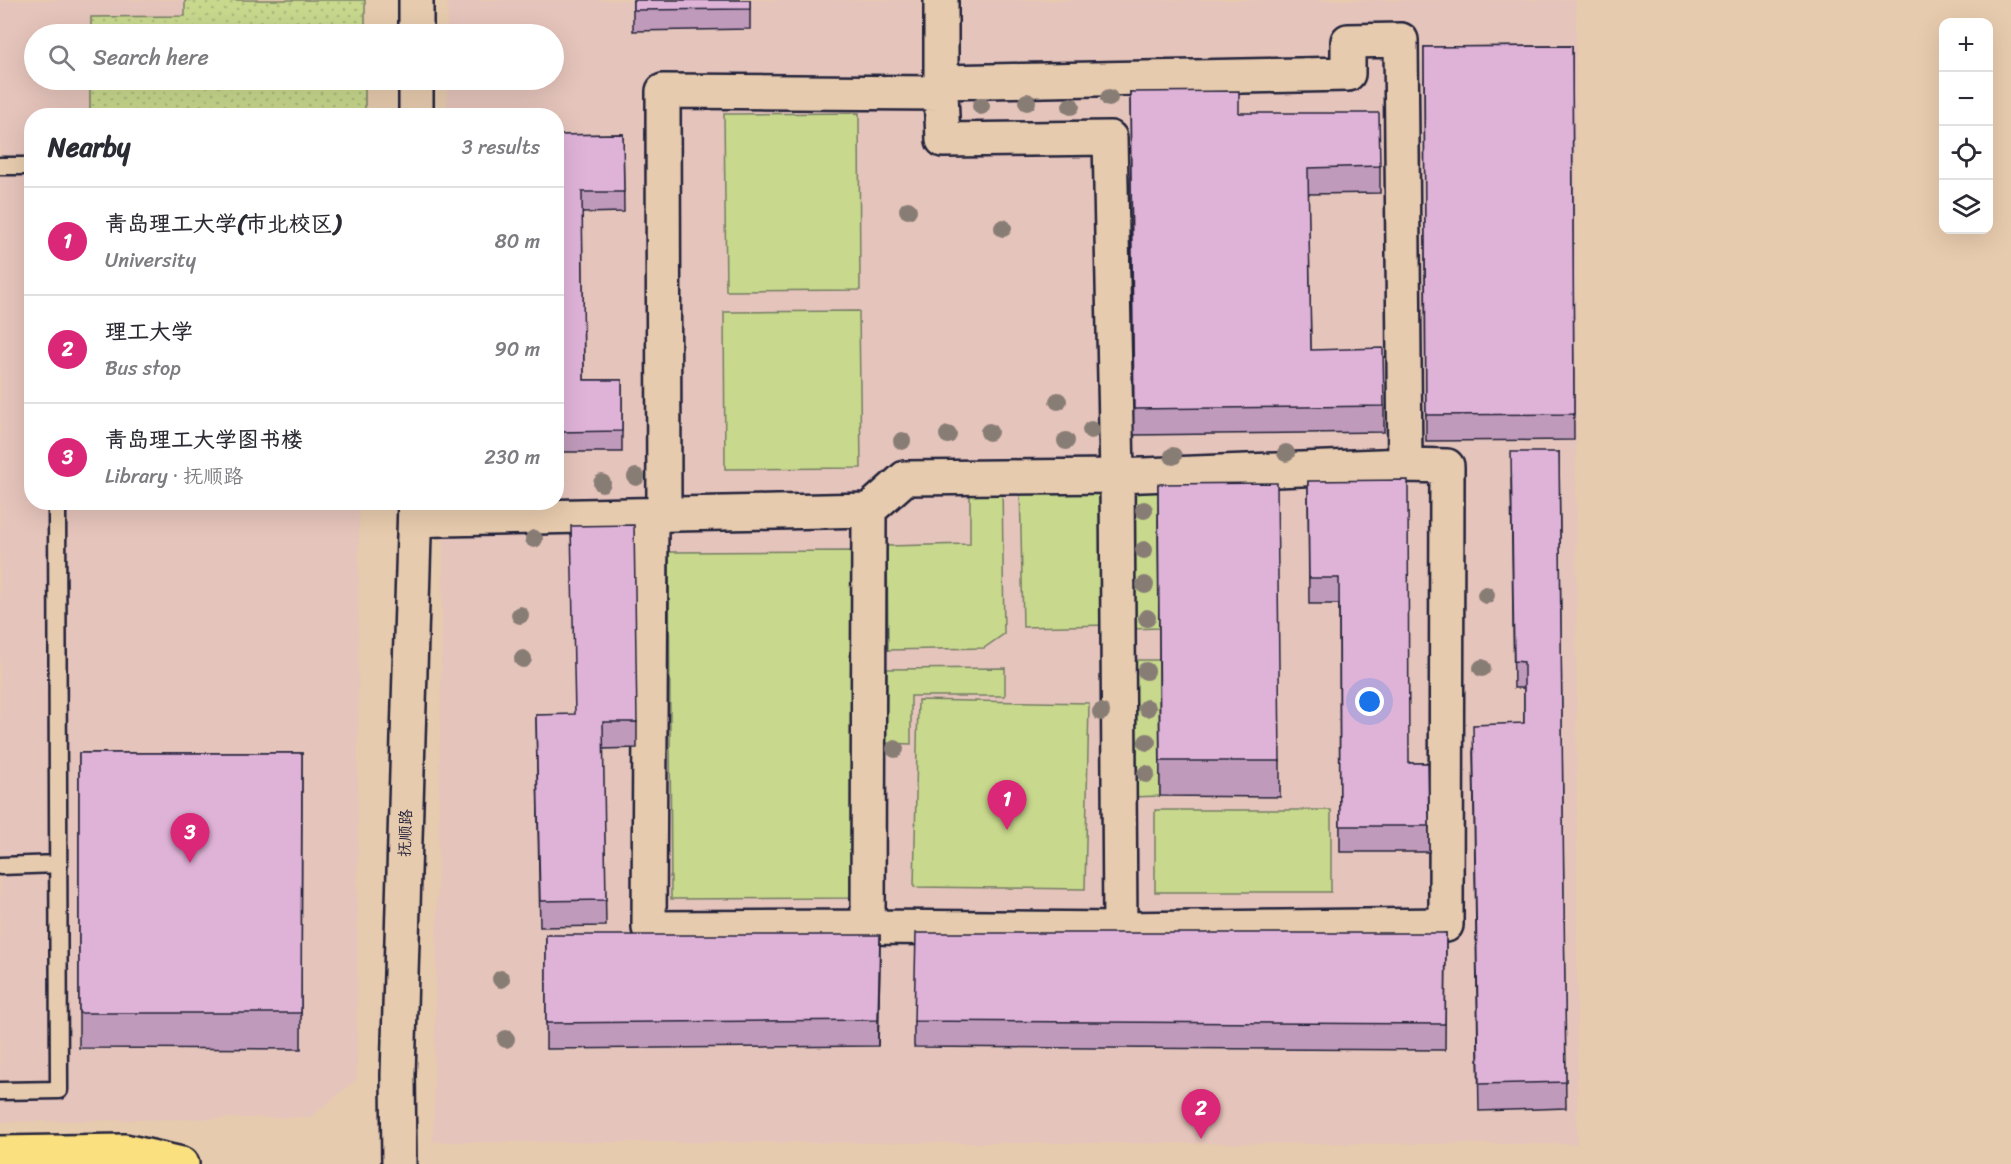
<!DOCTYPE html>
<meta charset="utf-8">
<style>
:root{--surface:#fff;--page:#f7f7f7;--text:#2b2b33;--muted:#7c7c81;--line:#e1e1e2;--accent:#db2777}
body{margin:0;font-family:Sriracha,"LXGW WenKai TC",sans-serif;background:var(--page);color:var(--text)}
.controls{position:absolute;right:18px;top:18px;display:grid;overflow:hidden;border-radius:12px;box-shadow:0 6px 24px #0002}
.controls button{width:54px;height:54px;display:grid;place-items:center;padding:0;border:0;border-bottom:2px solid var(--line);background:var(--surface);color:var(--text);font:30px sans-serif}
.you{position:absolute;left:1370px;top:702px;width:21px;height:21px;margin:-15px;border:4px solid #fff;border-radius:50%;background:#1a73e8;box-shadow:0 0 0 9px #1a73e833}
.badge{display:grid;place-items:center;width:39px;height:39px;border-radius:50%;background:var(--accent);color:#fff;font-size:20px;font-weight:700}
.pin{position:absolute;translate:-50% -50px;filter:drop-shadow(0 2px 3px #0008)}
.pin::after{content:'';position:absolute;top:32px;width:21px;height:18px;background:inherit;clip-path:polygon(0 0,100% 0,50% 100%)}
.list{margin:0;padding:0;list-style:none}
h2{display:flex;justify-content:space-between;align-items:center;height:78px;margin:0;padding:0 24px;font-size:26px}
h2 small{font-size:20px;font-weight:400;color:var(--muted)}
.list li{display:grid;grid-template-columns:39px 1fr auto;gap:18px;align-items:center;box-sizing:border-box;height:108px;padding:0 24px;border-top:2px solid var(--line)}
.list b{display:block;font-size:22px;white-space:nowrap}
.list p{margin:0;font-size:20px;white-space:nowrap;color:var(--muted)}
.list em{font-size:20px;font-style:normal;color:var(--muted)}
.icon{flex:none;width:33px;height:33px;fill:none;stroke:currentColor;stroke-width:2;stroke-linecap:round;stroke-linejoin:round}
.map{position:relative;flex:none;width:2011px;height:1164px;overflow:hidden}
.search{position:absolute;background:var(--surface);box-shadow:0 6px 24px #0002;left:24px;top:24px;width:540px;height:66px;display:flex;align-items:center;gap:15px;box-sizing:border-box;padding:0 21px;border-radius:33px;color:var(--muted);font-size:22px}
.panel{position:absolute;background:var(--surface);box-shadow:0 6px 24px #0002;left:24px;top:108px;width:540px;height:402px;border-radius:24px}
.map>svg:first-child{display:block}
</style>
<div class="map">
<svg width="2011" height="1164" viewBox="0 0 2011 1164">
<defs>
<pattern id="park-dots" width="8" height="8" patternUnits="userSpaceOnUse" patternTransform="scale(1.5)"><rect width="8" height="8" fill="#c8d88d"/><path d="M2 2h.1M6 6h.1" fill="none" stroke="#acb97b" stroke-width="1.8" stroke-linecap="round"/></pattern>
</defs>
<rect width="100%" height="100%" fill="#e7cbae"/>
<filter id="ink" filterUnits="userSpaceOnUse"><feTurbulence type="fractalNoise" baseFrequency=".0167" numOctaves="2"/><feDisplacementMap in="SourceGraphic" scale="12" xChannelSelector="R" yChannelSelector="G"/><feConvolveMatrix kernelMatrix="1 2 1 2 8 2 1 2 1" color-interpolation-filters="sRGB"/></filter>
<g filter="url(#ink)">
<path fill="#e5c4bb" d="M 0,0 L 360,0 L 360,34 L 34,34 L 34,80 L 360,80 L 360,115 L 32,116 L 32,502 L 359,503 L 357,1079 L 311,1117 L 0,1122 Z
M 448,0 L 1576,0 L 1577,1144 L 433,1142 L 444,503 L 556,502 L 556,116 L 447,115 L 447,80 L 554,80 L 554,34 L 447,34 Z"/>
<path fill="#c8d88d" stroke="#757d64" stroke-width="1.5" d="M 859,113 L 860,290 L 726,291 L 724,114 Z
M 859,311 L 861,468 L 725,469 L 724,312 Z
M 1106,481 L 1108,625 L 1023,627 L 1020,483 Z
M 1002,482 L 1004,634 L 984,648 L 888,650 L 887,546 L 970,544 L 970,483 Z
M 1198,488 L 1158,520 L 1159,628 L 1130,629 L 1128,490 Z
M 855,551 L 857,898 L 671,899 L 669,552 Z
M 1130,660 L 1159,660 L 1160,796 L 1131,797 Z
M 1005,668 L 1005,696 L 911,696 L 911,744 L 886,743 L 887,669 Z
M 918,700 L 1089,703 L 1085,889 L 914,887 Z
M 1155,810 L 1331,810 L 1331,892 L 1155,892 Z"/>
<path fill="url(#park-dots)" stroke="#757d64" stroke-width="1.5" d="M 185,0 L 365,0 L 365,34 L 91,34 L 91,17 L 185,16 Z
M 90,80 L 365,80 L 365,115 L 90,115 Z"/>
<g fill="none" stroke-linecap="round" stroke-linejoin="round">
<g stroke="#22223b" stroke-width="21">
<path id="service" d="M 0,166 L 32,166
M 0,866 L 59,864
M 0,1091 L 59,1090 L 57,502"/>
</g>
<g stroke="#22223b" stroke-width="38">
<path id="minor" d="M 941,0 L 941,93
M 941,82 L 1348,74 L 1348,41 L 1401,40 L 1405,465 L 1447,466 L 1446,925 L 1120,929
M 664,515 L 663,91 L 941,93 L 943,140 L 1110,138 L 1117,476 L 1405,465
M 651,516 L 649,928 L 868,927
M 443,519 L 869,510 L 905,478 L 1117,476 L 1120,929 L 868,927 L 869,510"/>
</g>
<g stroke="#22223b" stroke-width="38">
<path id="tertiary" d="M 415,520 L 443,519"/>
</g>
<g stroke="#22223b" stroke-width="38">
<path id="secondary" d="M 416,34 L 416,0
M 416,116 L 416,80
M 399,1164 L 398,1075 L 415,502"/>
</g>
<g stroke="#22223b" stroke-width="38">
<path id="primary" d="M 0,1153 L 125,1151 L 182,1164"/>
</g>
<use href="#service" stroke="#e7cbae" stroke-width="16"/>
<use href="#minor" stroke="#e7cbae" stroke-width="33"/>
<use href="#tertiary" stroke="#e7cbae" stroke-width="33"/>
<use href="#secondary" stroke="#e7cbae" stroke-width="33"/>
<use href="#primary" stroke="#fbe080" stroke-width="33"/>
</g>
<g fill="#887d75">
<circle cx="1109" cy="98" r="9"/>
<circle cx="1027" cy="102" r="9"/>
<circle cx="981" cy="106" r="9"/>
<circle cx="1071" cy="106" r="9"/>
<circle cx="908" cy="210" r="9"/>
<circle cx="1003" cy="228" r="9"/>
<circle cx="1058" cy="401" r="9"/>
<circle cx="1091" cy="430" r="9"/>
<circle cx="989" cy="432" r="9"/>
<circle cx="948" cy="435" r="9"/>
<circle cx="902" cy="441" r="9"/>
<circle cx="1066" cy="441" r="9"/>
<circle cx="1286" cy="453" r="9"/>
<circle cx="1173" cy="456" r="9"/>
<circle cx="636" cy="477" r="9"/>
<circle cx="602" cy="483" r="9"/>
<circle cx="1144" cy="510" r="9"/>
<circle cx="534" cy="539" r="9"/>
<circle cx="1144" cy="550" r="9"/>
<circle cx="1145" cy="585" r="9"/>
<circle cx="1486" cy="595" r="9"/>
<circle cx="520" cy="615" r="9"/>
<circle cx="1147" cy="618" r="9"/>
<circle cx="523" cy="659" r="9"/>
<circle cx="1482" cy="668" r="9"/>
<circle cx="1146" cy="671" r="9"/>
<circle cx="1147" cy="708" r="9"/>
<circle cx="1101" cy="712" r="9"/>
<circle cx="1147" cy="742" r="9"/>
<circle cx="895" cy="749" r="9"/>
<circle cx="1146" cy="774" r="9"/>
<circle cx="501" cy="979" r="9"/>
<circle cx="506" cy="1039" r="9"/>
</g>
<path fill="#c09aba" stroke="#22223b" stroke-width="1.5" d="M 633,0 L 750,0 L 750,29 L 633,31 Z
M 1572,46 L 1574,440 L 1426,441 L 1424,47 Z
M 1130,92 L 1239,113 L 1380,166 L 1380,193 L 1308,194 L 1311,350 L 1384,406 L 1384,432 L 1134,435 Z
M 623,134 L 624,212 L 582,213 L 584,380 L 622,380 L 622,452 L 556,452 L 556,135 Z
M 1559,452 L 1566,1108 L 1479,1111 L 1473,751 L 1524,723 L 1524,688 L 1514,688 L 1511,478 Z
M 1308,481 L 1409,763 L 1428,763 L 1429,852 L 1340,852 L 1339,604 L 1309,604 Z
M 1158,484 L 1280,761 L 1280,797 L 1160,796 Z
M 536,715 L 637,722 L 637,748 L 603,749 L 606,926 L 540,927 Z
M 79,753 L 302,753 L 301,1049 L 79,1048 Z
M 1446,933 L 1445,1050 L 914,1047 L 914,1021 Z
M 546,935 L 880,961 L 878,1046 L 546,1049 Z"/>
<path fill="#9c7d97" stroke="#22223b" stroke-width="1.5" d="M 880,935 L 880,961 L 878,1046 L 878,1020 Z"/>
<path fill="#dfb3d8" stroke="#22223b" stroke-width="1.5" d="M 633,0 L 750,0 L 750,9 L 633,10 Z
M 1572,46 L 1574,414 L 1426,415 L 1424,47 Z
M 1239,91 L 1239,113 L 1379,113 L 1380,166 L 1308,168 L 1311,350 L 1383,348 L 1384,406 L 1134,409 L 1130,92 Z
M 623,134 L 624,192 L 582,192 L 584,380 L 622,380 L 622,431 L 556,432 L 556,135 Z
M 1511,452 L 1559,452 L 1566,1082 L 1479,1084 L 1473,725 L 1524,723 L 1524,662 L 1514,661 Z
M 1408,480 L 1409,763 L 1428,763 L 1429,826 L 1340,826 L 1339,578 L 1309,578 L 1308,481 Z
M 1277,483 L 1280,761 L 1160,761 L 1158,484 Z
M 634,525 L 637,722 L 603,722 L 606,900 L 540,901 L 536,715 L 575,714 L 571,526 Z
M 79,753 L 302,753 L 301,1013 L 79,1013 Z
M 916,933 L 1446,933 L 1445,1024 L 914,1021 Z
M 546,935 L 880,935 L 878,1020 L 546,1023 Z"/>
</g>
<g text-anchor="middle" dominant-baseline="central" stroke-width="6" stroke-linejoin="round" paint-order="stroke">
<g font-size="16" fill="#22223b" stroke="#e7cbae">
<text transform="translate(405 833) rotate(-88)">抚顺路</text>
</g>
</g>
</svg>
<div class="controls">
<button>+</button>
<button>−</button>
<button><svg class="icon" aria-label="locate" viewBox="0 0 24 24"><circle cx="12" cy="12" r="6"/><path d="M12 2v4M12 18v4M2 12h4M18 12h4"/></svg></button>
<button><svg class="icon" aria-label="layers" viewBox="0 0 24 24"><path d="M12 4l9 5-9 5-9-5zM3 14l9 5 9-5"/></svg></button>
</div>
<div class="you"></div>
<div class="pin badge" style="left:1007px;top:830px">1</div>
<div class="pin badge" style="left:1201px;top:1139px">2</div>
<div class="pin badge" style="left:190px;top:863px">3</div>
<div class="search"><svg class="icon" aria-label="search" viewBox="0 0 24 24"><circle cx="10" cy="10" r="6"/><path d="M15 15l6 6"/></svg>Search here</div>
<section class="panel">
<h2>Nearby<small>3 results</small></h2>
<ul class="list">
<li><span class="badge">1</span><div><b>青岛理工大学(市北校区)</b><p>University</p></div><em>80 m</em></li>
<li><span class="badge">2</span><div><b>理工大学</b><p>Bus stop</p></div><em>90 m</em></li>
<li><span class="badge">3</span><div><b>青岛理工大学图书楼</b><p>Library · 抚顺路</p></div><em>230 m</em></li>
</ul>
</section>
</div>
